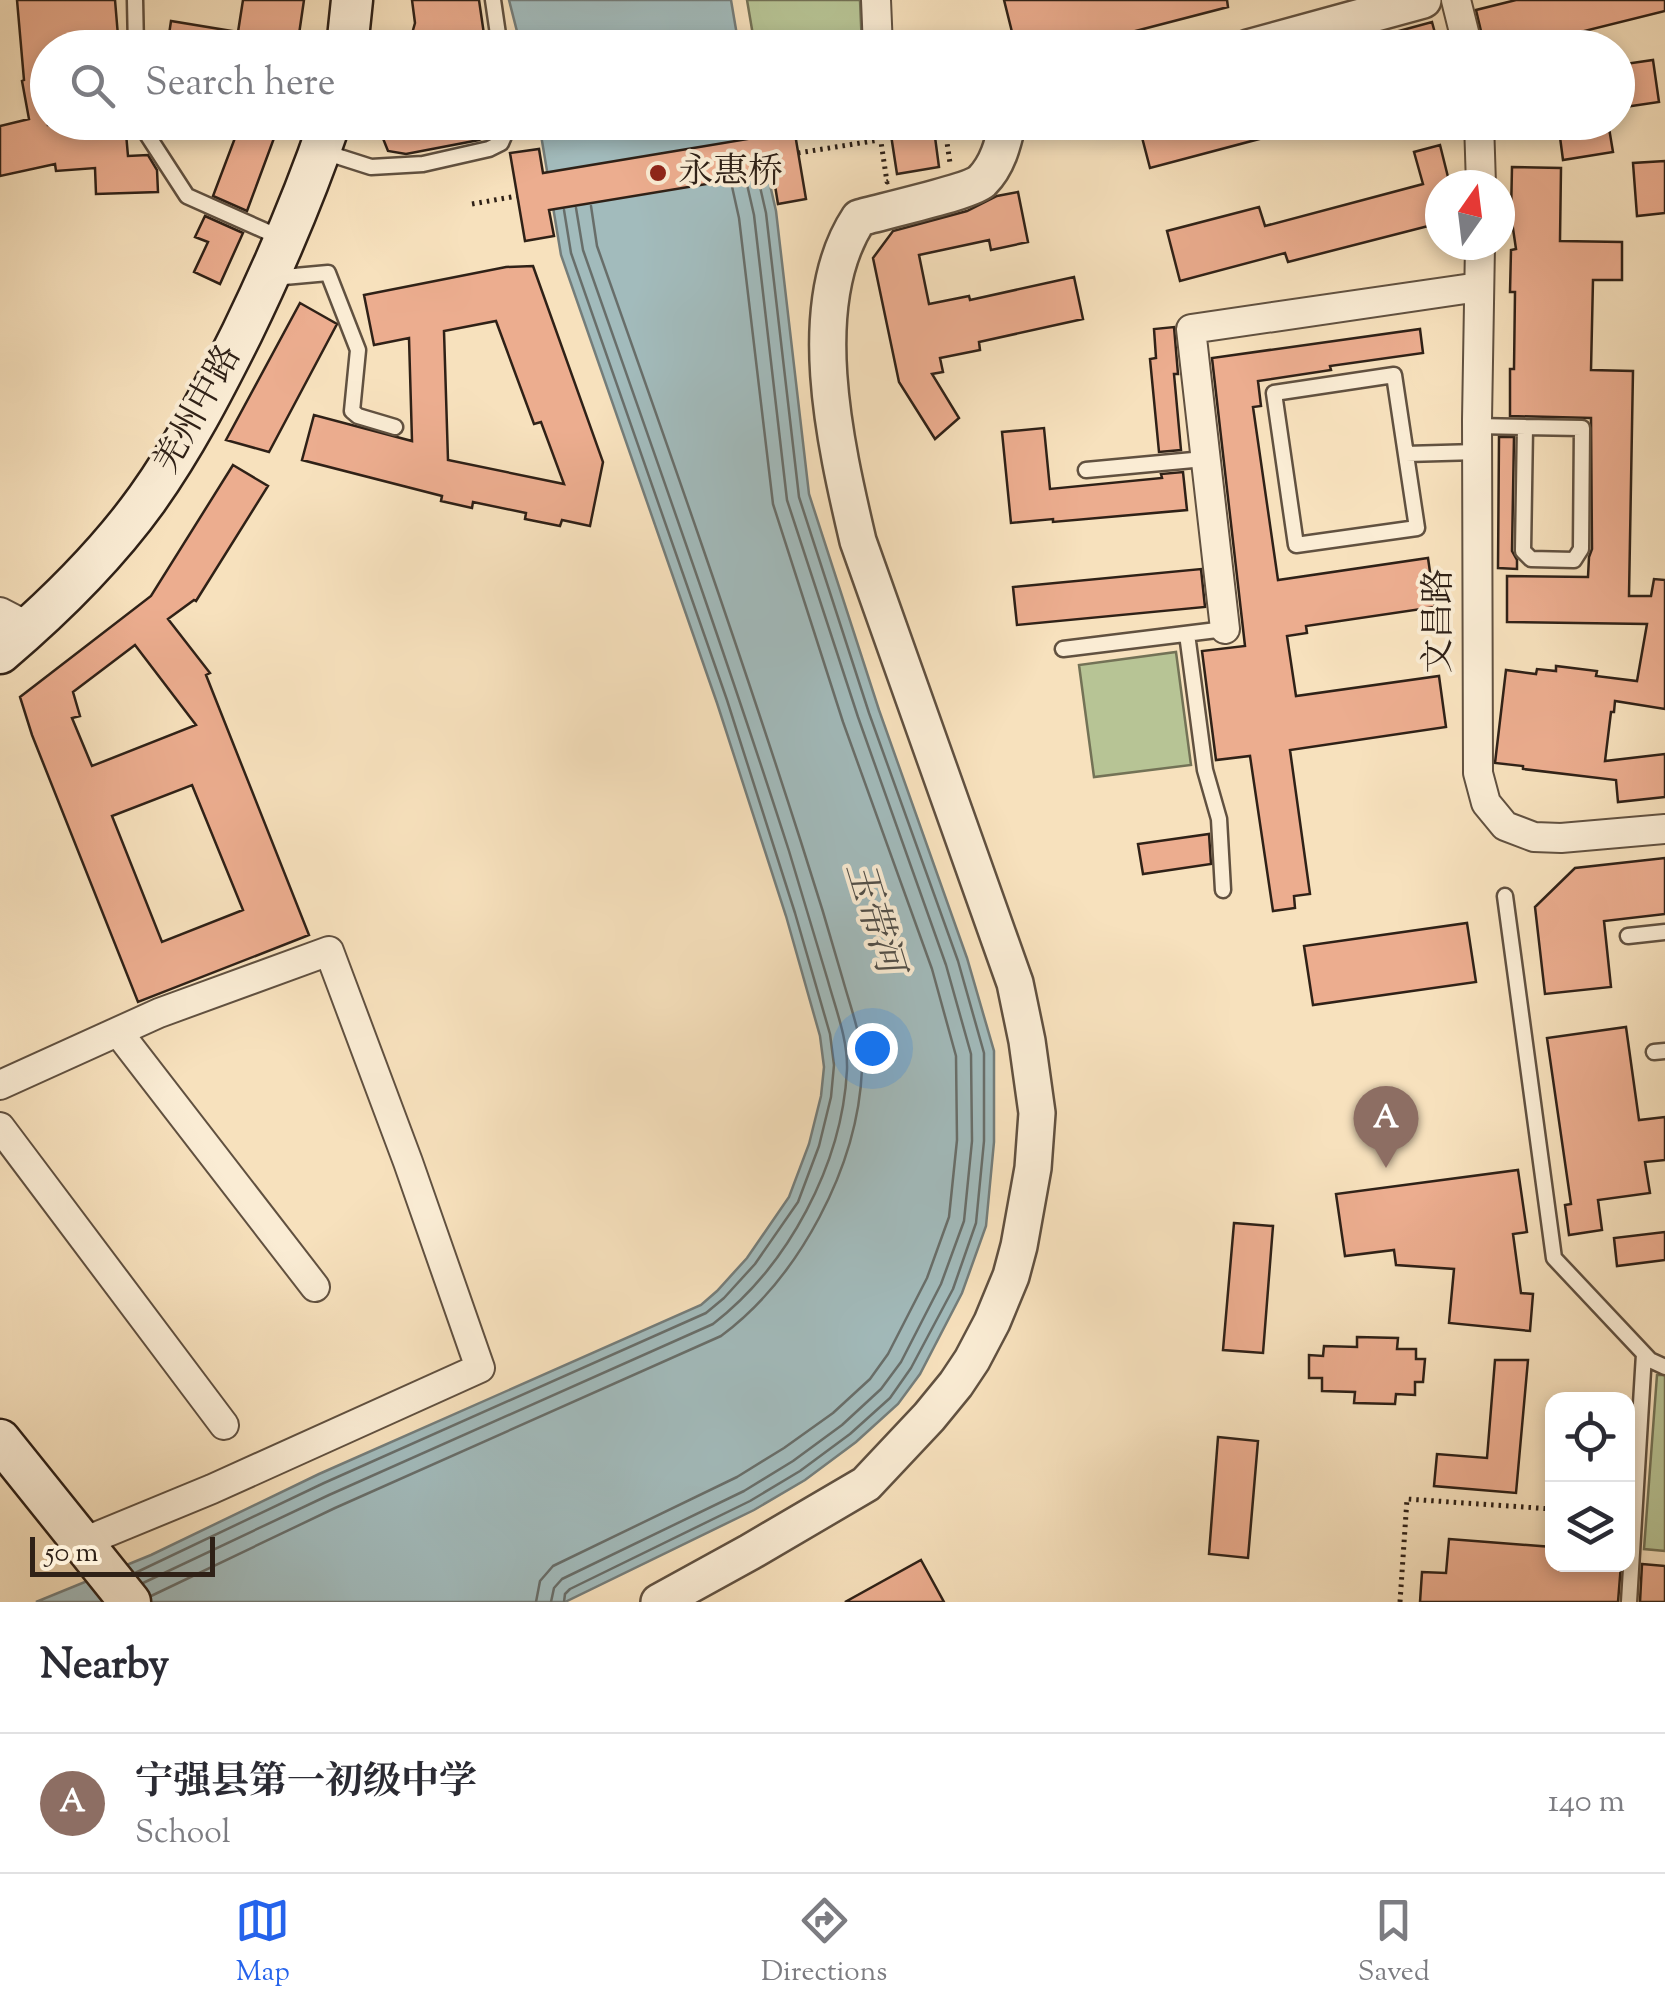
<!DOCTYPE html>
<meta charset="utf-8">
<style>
:root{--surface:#fff;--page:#f2f2f3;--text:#2b2b33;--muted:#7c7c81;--line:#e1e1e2;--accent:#2563eb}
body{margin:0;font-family:"Sorts Mill Goudy","Noto Serif SC",serif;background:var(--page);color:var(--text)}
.controls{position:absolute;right:30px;bottom:30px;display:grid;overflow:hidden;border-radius:20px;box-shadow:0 5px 15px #0003}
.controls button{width:90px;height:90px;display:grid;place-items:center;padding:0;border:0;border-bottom:2px solid var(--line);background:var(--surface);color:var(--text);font:50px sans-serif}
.compass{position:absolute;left:1425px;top:170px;width:90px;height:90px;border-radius:50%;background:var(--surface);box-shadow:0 5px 15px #0003;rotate:14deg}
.scale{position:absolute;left:30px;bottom:25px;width:185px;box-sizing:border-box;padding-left:10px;border:5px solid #2f2117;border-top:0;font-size:28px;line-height:35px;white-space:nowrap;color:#2f2117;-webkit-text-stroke:8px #faecd4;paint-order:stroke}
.you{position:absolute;left:872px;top:1048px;width:35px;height:35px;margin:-25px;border:8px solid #fff;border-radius:50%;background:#1a73e8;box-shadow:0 0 0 15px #1a73e833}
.badge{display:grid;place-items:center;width:65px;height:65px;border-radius:50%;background:var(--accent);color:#fff;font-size:32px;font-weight:700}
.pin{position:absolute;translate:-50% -82px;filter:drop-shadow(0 2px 5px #0008)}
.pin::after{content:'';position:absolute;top:52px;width:35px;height:30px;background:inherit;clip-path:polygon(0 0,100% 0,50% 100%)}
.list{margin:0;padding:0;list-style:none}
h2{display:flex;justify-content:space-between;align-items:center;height:130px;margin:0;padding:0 40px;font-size:42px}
h2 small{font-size:32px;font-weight:400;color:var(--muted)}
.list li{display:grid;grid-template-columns:65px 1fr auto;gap:30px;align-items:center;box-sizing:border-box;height:140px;padding:0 40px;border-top:2px solid var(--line)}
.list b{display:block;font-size:38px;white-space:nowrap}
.list p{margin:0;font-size:32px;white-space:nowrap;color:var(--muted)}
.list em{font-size:32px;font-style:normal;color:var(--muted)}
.icon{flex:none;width:55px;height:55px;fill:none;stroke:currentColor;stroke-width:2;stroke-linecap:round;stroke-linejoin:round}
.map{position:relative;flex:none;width:1665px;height:1602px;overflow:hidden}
.search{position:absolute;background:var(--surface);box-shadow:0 5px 15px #0003;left:30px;right:30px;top:30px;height:110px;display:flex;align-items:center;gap:25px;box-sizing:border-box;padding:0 35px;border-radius:55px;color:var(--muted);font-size:38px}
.sheet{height:270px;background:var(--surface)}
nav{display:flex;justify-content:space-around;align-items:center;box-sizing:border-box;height:140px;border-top:2px solid var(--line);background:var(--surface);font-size:28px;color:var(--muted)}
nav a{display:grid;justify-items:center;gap:5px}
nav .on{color:var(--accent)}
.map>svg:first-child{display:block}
</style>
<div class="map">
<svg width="1665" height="1602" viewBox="0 0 1665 1602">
<rect width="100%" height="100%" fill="#f7e1bd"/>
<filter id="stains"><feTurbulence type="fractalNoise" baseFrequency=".002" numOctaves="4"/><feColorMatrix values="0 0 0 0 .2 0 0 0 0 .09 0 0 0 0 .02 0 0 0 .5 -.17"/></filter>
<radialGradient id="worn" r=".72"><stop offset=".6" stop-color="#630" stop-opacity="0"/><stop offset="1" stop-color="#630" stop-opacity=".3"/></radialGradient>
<path fill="#b7c495" stroke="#737256" stroke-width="2.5" d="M 747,0 L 860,0 L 862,47 L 755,47 Z
M 1176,652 L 1191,765 L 1094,777 L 1079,665 Z
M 1657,1375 L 1665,1375 L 1665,1551 L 1644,1549 Z"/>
<path fill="#a2bbbc" stroke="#747d7a" stroke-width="2.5" d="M 509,0 L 731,0 L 739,47 L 521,47 Z
M 539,123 L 756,123 L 776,211 L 809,494 L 879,710 L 967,958 L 994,1051 L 994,1142 L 986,1226 L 962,1293 L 920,1374 L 898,1404 L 856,1442 L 805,1480 L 754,1510 L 565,1602 L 36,1602 L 151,1555 L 319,1474 L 701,1305 L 717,1291 L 747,1258 L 789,1197 L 809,1144 L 821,1096 L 824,1067 L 820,1036 L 786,916 L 717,703 L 561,255 Z"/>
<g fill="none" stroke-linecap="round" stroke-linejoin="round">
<path stroke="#686e6a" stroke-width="2.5" d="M 135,1573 L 324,1483 L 706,1313 L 724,1298 L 755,1264 L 798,1202 L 819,1146 L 831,1097 L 834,1065 L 830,1034 L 795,913 L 727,700 L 571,253 L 564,210
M 143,1583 L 329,1495 L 713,1324 C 788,1266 842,1165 847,1070 C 848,1040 836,1010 828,981 C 815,938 802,894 789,851 C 724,649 653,450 583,250 L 576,208
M 151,1596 L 335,1508 L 721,1336 C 799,1278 858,1167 862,1069 C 863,1039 851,1009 843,980 C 830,934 816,888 801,842 C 737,642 667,444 597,246 L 591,206
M 536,1602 L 540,1581 L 553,1566 L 737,1477 L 784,1448 L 833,1413 L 870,1379 L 888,1354 L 927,1278 L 949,1217 L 957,1140 L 956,1056 L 932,969 L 843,722 L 773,504 L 739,218 L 731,182
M 551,1602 L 554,1588 L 562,1579 L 744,1491 L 793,1461 L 842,1425 L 881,1389 L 901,1362 L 941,1284 L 964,1221 L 972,1141 L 971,1054 L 946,965 L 858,717 L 787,500 L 754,215 L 746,180
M 564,1602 L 565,1594 L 570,1589 L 750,1501 L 800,1471 L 850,1434 L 890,1398 L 911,1368 L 953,1289 L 976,1223 L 984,1141 L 984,1053 L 958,961 L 869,713 L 799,497 L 766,213 L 758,178"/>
</g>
<path fill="#ecad8f" stroke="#2f2117" stroke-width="2.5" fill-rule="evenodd" d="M 17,0 L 115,0 L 119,48 L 48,48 L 48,125 L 125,122 L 128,156 L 148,155 L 157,170 L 158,192 L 96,194 L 95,168 L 56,171 L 55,164 L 0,176 L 0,126 L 29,119 L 22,81 L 24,80 Z
M 243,0 L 304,0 L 297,48 L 167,48 L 171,21 L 238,32 Z
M 412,0 L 479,0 L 486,48 L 408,48 L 415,23 Z
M 1004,0 L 1227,0 L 1228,7 L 1070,48 L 1016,48 Z
M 1516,0 L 1665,0 L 1665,11 L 1516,48 L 1485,48 L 1476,10 Z
M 1432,22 L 1439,48 L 1363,48 L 1362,41 Z
M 1653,60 L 1659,102 L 1618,108 L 1618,65 Z
M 241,122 L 280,122 L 247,211 L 213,196 Z
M 386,122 L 498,122 L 494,132 L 479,140 L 406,154 L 388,151 L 382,136 Z
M 764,122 L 793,122 L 806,199 L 778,204 L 773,173 L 549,210 L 554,236 L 525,241 L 510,153 L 539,149 L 543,173 L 766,136 Z
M 889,122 L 933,122 L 939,167 L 897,174 Z
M 1138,122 L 1296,122 L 1297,129 L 1150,168 Z
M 1558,122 L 1608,122 L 1613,152 L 1563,160 Z
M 1440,145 L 1450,185 L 1440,185 L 1440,223 L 1288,262 L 1285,253 L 1180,281 L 1167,231 L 1259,207 L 1265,226 L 1423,184 L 1414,152 Z
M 1665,161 L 1665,213 L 1637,216 L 1633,163 Z
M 1512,167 L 1561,168 L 1560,241 L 1622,242 L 1622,280 L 1593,280 L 1591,370 L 1633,371 L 1629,596 L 1651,596 L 1654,579 L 1665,580 L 1665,709 L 1615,701 L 1614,712 L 1611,712 L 1605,761 L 1665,754 L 1665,797 L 1618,802 L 1616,780 L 1523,769 L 1523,766 L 1495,763 L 1506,670 L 1536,674 L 1537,669 L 1556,671 L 1556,666 L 1597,671 L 1596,676 L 1637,681 L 1647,624 L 1507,622 L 1507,576 L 1588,577 L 1589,557 L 1592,549 L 1591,418 L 1510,416 L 1510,369 L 1514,369 L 1515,292 L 1510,292 L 1511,250 L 1516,249 L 1511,215 Z
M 1018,192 L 1028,242 L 991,250 L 989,240 L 919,255 L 929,304 L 969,296 L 970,300 L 1074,277 L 1083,319 L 979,342 L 980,350 L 940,358 L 943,372 L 932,374 L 959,418 L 935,439 L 899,382 L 873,258 L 893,231 L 967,211 L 997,196 Z
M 205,216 L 243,233 L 220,284 L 194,272 L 208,242 L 195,237 Z
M 533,266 L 603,462 L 590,526 L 562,520 L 560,526 L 525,519 L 526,513 L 473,502 L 472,508 L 441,501 L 442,496 L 302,460 L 314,415 L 412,441 L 409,338 L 374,345 L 364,295 L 506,267 ZM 496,321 L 534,424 L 541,422 L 564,484 L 448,460 L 444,331 Z
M 300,303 L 337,324 L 269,452 L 226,440 Z
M 1174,327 L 1178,374 L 1174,374 L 1181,450 L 1159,452 L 1150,359 L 1156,358 L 1154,329 Z
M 1420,329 L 1423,353 L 1330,366 L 1331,370 L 1258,381 L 1261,406 L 1253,407 L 1278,580 L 1428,558 L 1435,607 L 1306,626 L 1307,633 L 1287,636 L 1296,696 L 1439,676 L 1446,727 L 1290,750 L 1310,894 L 1294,896 L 1295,908 L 1273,911 L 1250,756 L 1216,760 L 1202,651 L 1245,646 L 1212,358 Z
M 1044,428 L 1050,489 L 1162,478 L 1161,474 L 1183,472 L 1187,510 L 1053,522 L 1053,519 L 1011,523 L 1002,432 Z
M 1499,437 L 1514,437 L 1512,551 L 1517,560 L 1517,569 L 1498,568 Z
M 233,465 L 268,486 L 196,601 L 194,600 L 168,619 L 210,673 L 206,675 L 309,935 L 138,1002 L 32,735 L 20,697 L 151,596 ZM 135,645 L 196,725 L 92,766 L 72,718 L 80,716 L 73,692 ZM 192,785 L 243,910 L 162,942 L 112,816 Z
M 1201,569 L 1205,607 L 1017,625 L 1013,587 Z
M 1209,834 L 1211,864 L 1143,874 L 1138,844 Z
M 1665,858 L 1665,914 L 1604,921 L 1611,987 L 1545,994 L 1535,907 L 1575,868 Z
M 1467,923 L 1476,982 L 1313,1005 L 1304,946 Z
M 1626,1027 L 1639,1120 L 1665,1117 L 1665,1160 L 1645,1162 L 1650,1193 L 1598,1200 L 1602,1230 L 1569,1235 L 1565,1205 L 1571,1204 L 1547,1038 Z
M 1518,1170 L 1527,1232 L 1513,1234 L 1521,1293 L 1533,1294 L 1530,1331 L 1449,1323 L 1454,1269 L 1396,1265 L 1394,1250 L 1345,1256 L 1336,1194 Z
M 1234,1223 L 1273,1226 L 1263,1353 L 1223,1350 Z
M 1665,1232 L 1665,1260 L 1617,1266 L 1614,1238 Z
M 1357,1337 L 1398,1338 L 1397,1349 L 1416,1349 L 1416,1359 L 1425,1359 L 1423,1382 L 1415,1382 L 1415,1395 L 1396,1394 L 1395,1404 L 1354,1403 L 1355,1392 L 1322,1391 L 1322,1378 L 1309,1378 L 1309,1355 L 1323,1356 L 1324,1346 L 1357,1347 Z
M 1495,1360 L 1528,1360 L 1516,1493 L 1434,1486 L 1437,1454 L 1487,1458 Z
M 1218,1437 L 1258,1441 L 1248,1558 L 1209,1554 Z
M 1449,1539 L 1552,1547 L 1552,1564 L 1621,1564 L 1618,1602 L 1420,1602 L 1422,1572 L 1446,1573 Z
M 921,1560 L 944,1602 L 845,1602 Z
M 1642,1564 L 1665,1566 L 1665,1602 L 1640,1602 Z"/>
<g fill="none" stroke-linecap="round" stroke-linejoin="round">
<g stroke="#615140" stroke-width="19">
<path id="service" d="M 135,0 L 136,48
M 493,0 L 500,48
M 139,122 L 187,196 L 279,237
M 321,151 L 371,167 L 423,164 L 489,149 L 501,143 L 510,122
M 273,278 L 328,273 L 358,350 L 352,411 L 358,416 L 395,427
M 1394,375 L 1417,528 L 1296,545 L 1274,393 Z
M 1477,426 L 1582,428 L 1581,549 L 1574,560 L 1531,559 L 1523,551 L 1525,427
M 1406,454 L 1477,452
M 1086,470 L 1204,459
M 1187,634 L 1205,770 L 1219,819 L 1223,890
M 1063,649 L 1225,629
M 1505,896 L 1554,1258 L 1650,1360 L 1665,1367
M 1628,936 L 1665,932
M 1654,1052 L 1665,1051
M 1629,1602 L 1644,1354"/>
</g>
<g stroke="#615140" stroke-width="32">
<path id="minor" d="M 876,0 L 878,48
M 1456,0 L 1468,48
M 1479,122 L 1481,185
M 1480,245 L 1477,420 L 1478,773 L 1486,803 L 1505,826 L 1534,837 L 1561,838 L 1665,829
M 0,612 L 29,627
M 1225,629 L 1191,329 L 1479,287
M 118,1032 L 315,1287
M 0,1085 L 159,1013 L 329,951 L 408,1162 L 480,1368 L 212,1489 L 81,1543
M 0,1127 L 224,1425"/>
</g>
<g stroke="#615140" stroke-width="40">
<path id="tertiary" d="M 1248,48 L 1423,0
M 659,1602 L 750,1552 L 866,1484 L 929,1417 L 956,1384 L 972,1360 L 992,1322 L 1011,1276 L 1019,1246 L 1033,1168 L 1037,1113 L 1027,1041 L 1015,983 L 858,541 C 836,447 802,304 859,218 C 880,212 970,192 982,181 C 998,165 1003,143 1008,122"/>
</g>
<g stroke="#2f2117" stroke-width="45">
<path id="secondary" d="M 347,48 L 352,0
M 0,653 C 54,607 106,556 147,499 C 184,447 213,391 242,333 C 275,265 305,195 330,122
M 0,1440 L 130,1602"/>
</g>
<path stroke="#2f2117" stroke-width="5" stroke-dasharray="2.5 5" stroke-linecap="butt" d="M 878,122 L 887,182 L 889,181
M 944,122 L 950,163
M 798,153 L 879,140
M 472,204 L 517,196
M 1400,1602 L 1407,1499 L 1552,1509"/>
<use href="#service" stroke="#faecd4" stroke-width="14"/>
<use href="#minor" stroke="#faecd4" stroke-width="28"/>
<use href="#tertiary" stroke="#faecd4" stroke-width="35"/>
<use href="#secondary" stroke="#faecd4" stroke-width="40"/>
</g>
<circle fill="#8f2418" stroke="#faecd4" stroke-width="4" cx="658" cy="173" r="10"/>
<g text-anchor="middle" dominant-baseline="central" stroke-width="8" stroke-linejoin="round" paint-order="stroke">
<g font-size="35" fill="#2f2117" stroke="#faecd4" text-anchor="start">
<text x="678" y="173">永惠桥</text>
</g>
<g font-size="35" fill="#2f2117" stroke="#faecd4">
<text transform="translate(199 410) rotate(-61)">羌州中路</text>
<text transform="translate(1440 621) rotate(-90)">文昌路</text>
</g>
<g font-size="38" font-style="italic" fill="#524f49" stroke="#faecd4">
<text transform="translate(872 918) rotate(73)">玉带河</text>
</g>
</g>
<rect width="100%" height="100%" filter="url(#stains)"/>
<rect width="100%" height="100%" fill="url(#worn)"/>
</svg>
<div class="controls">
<button><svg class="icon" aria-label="locate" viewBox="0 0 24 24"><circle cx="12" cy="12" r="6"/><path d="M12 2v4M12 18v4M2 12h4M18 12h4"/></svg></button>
<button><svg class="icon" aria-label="layers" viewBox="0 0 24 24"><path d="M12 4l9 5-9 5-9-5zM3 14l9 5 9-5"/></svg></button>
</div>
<svg class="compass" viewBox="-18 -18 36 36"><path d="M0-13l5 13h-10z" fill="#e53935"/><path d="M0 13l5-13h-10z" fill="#7c7c81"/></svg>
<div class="scale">50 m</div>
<div class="you"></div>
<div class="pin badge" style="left:1386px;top:1168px;background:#8d6e63">A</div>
<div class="search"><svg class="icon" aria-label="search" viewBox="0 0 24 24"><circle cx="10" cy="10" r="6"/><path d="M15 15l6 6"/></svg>Search here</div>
</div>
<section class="sheet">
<h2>Nearby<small></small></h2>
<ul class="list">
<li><span class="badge" style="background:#8d6e63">A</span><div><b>宁强县第一初级中学</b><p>School</p></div><em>140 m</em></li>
</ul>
</section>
<nav>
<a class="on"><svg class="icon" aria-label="map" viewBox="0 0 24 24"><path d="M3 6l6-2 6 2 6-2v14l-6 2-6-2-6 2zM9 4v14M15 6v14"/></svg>Map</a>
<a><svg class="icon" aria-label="directions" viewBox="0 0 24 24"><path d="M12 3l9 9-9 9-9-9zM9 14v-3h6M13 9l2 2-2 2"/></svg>Directions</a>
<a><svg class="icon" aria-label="saved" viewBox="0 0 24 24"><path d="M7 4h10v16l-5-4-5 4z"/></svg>Saved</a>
</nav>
